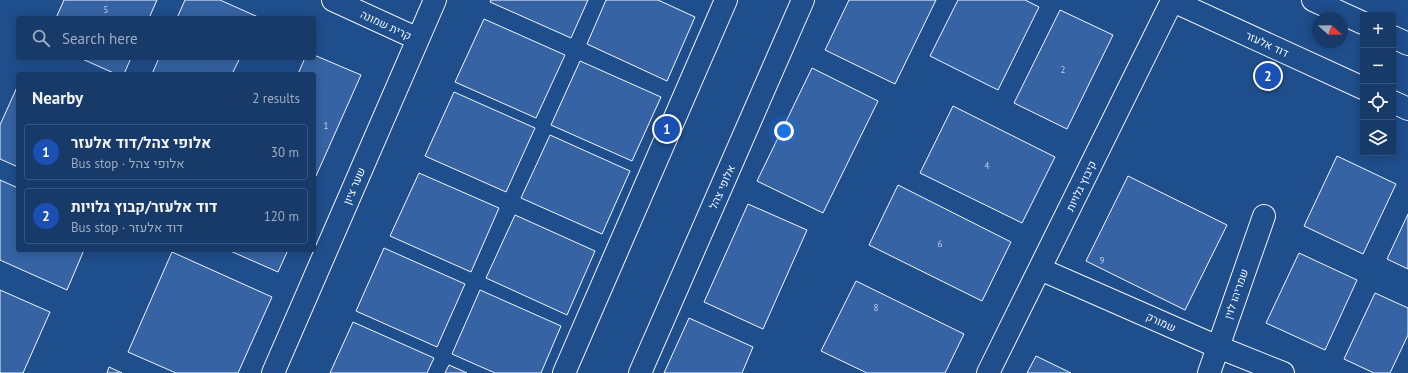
<!DOCTYPE html>
<meta charset="utf-8">
<style>
:root{--surface:#173a69;--page:#20416f;--text:#f1f3f6;--muted:#9eadc0;--line:#36547d;--accent:#d6ab8b}
body{margin:0;font-family:"PT Sans",Heebo,sans-serif;background:var(--page);color:var(--text)}
.controls{position:absolute;right:12px;top:12px;display:grid;overflow:hidden;border-radius:4px;box-shadow:0 2px 10px #0003}
.controls button{width:36px;height:36px;display:grid;place-items:center;padding:0;border:0;border-bottom:1px solid var(--line);background:var(--surface);color:var(--text);font:20px sans-serif}
.compass{position:absolute;left:1312px;top:12px;width:36px;height:36px;border-radius:50%;background:var(--surface);box-shadow:0 2px 10px #0003;rotate:110deg}
.you{position:absolute;left:784px;top:131px;width:14px;height:14px;margin:-10px;border:3px solid #fff;border-radius:50%;background:#1a73e8;box-shadow:0 0 0 6px #1a73e833}
.badge{display:grid;place-items:center;width:26px;height:26px;border-radius:50%;background:var(--accent);color:#fff;font-size:13px;font-weight:700}
.pin{position:absolute;translate:-50% -50%;border:2px solid #fff;box-shadow:0 1px 4px #0006}
.list{margin:0;padding:0;list-style:none}
h2{display:flex;justify-content:space-between;align-items:center;height:52px;margin:0;padding:0 16px;font-size:17px}
h2 small{font-size:13px;font-weight:400;color:var(--muted)}
.list li{display:grid;grid-template-columns:26px 1fr auto;gap:12px;align-items:center;box-sizing:border-box;height:56px;margin:0 8px 8px;padding:0 8px;border:1px solid var(--line);border-radius:4px}
.list b{display:block;font-size:15px;white-space:nowrap}
.list p{margin:0;font-size:13px;white-space:nowrap;color:var(--muted)}
.list em{font-size:13px;font-style:normal;color:var(--muted)}
.icon{flex:none;width:22px;height:22px;fill:none;stroke:currentColor;stroke-width:2;stroke-linecap:round;stroke-linejoin:round}
.map{position:relative;flex:none;width:1408px;height:373px;overflow:hidden}
.search{position:absolute;background:var(--surface);box-shadow:0 2px 10px #0003;left:16px;top:16px;width:300px;height:44px;display:flex;align-items:center;gap:10px;box-sizing:border-box;padding:0 14px;border-radius:4px;color:var(--muted);font-size:15px}
.panel{position:absolute;background:var(--surface);box-shadow:0 2px 10px #0003;left:16px;top:72px;width:300px;height:180px;border-radius:4px}
.map>svg:first-child{display:block}
</style>
<div class="map">
<svg width="1408" height="373" viewBox="0 0 1408 373">
<rect width="100%" height="100%" fill="#1f4e8c"/>
<path fill="#3563a3" stroke="#f2f6ff" d="M 64,0 L 157,0 L 149,18 L 56,18 Z
M 185,0 L 220,0 L 258,17 L 257,18 L 177,18 Z
M 491,0 L 588,0 L 571,38 L 490,2 Z
M 606,0 L 658,0 L 695,17 L 667,81 L 587,44 Z
M 849,0 L 936,0 L 895,84 L 825,50 Z
M 958,0 L 1025,0 L 1039,7 L 998,90 L 930,56 Z
M 1060,10 L 1113,35 L 1067,129 L 1014,103 Z
M 484,19 L 565,55 L 536,118 L 455,82 Z
M 314,55 L 361,75 L 316,176 L 314,175 L 314,74 L 298,74 L 305,58 L 314,58 Z
M 80,58 L 131,58 L 124,74 L 116,74 Z
M 159,58 L 240,58 L 232,74 L 152,74 Z
M 580,61 L 661,97 L 632,161 L 551,125 Z
M 812,68 L 878,101 L 823,213 L 757,181 Z
M 18,85 L 18,167 L 0,159 L 0,125 Z
M 454,92 L 535,128 L 506,192 L 425,156 Z
M 953,106 L 1055,157 L 1022,223 L 920,173 Z
M 550,135 L 630,171 L 602,234 L 521,198 Z
M 1337,156 L 1396,184 L 1363,254 L 1304,226 Z
M 419,173 L 499,208 L 471,272 L 390,236 Z
M 1128,176 L 1227,225 L 1185,310 L 1086,261 Z
M 0,180 L 18,188 L 18,250 L 84,250 L 67,290 L 0,260 Z
M 898,185 L 1011,242 L 982,301 L 869,245 Z
M 748,204 L 807,230 L 763,329 L 704,302 Z
M 1408,214 L 1408,269 L 1387,259 Z
M 515,215 L 595,251 L 567,315 L 486,278 Z
M 384,248 L 465,284 L 437,347 L 356,311 Z
M 228,250 L 288,250 L 278,272 Z
M 172,252 L 272,297 L 238,373 L 176,373 L 128,352 Z
M 1299,253 L 1357,280 L 1325,350 L 1266,323 Z
M 856,281 L 964,334 L 945,373 L 867,373 L 821,351 Z
M 0,290 L 50,312 L 23,373 L 0,373 Z
M 480,290 L 561,326 L 541,373 L 495,373 L 452,354 Z
M 1375,293 L 1408,308 L 1408,335 L 1390,373 L 1374,373 L 1344,359 Z
M 689,318 L 753,347 L 742,373 L 664,373 Z
M 353,322 L 434,358 L 427,373 L 330,373 Z
M 1036,356 L 1071,373 L 1027,373 Z
M 449,365 L 467,373 L 445,373 Z
M 109,367 L 122,373 L 107,373 Z"/>
<g fill="none" stroke-linecap="round" stroke-linejoin="round">
<g stroke="#f2f6ff" stroke-width="24">
<path id="minor" d="M 333,0 L 418,39
M 1171,0 L 1363,88
M 1313,0 L 1363,23
M 1393,37 L 1408,44
M 1393,102 L 1408,109
M 1040,269 L 1218,347 L 1283,373
M 273,373 L 435,0
M 988,373 L 1172,1 L 1174,0
M 1209,373 L 1264,216"/>
</g>
<g stroke="#f2f6ff" stroke-width="24">
<path id="major" d="M 564,373 L 726,0
M 640,373 L 803,0"/>
</g>
<use href="#minor" stroke="#1f4e8c" stroke-width="22"/>
<use href="#major" stroke="#1f4e8c" stroke-width="22"/>
</g>
<g text-anchor="middle" dominant-baseline="central" stroke-width="3" stroke-linejoin="round" paint-order="stroke">
<g font-size="9" fill="#c3d1e8">
<text x="106" y="9">5</text>
<text x="1063" y="69">2</text>
<text x="326" y="125">1</text>
<text x="987" y="165">4</text>
<text x="940" y="243">6</text>
<text x="1102" y="260">9</text>
<text x="876" y="307">8</text>
</g>
<g font-size="11" fill="#f2f6ff" stroke="#1f4e8c">
<text transform="translate(386 25) rotate(25)">קרית שמונה</text>
<text transform="translate(1267 44) rotate(25)">דוד אלעזר</text>
<text transform="translate(354 186) rotate(-67)">שער ציון</text>
<text transform="translate(1081 186) rotate(-64)">קיבוץ גלויות</text>
<text transform="translate(722 187) rotate(-66)">אלופי צהל</text>
<text transform="translate(1236 294) rotate(-71)">שמריהו לוין</text>
<text transform="translate(1161 322) rotate(24)">שמורק</text>
</g>
</g>
</svg>
<div class="controls">
<button>+</button>
<button>−</button>
<button><svg class="icon" aria-label="locate" viewBox="0 0 24 24"><circle cx="12" cy="12" r="6"/><path d="M12 2v4M12 18v4M2 12h4M18 12h4"/></svg></button>
<button><svg class="icon" aria-label="layers" viewBox="0 0 24 24"><path d="M12 4l9 5-9 5-9-5zM3 14l9 5 9-5"/></svg></button>
</div>
<svg class="compass" viewBox="-18 -18 36 36"><path d="M0-13l5 13h-10z" fill="#e53935"/><path d="M0 13l5-13h-10z" fill="#9eadc0"/></svg>
<div class="you"></div>
<div class="pin badge" style="left:667px;top:129px;background:#1a4fb4">1</div>
<div class="pin badge" style="left:1268px;top:76px;background:#1a4fb4">2</div>
<div class="search"><svg class="icon" aria-label="search" viewBox="0 0 24 24"><circle cx="10" cy="10" r="6"/><path d="M15 15l6 6"/></svg>Search here</div>
<section class="panel">
<h2>Nearby<small>2 results</small></h2>
<ul class="list">
<li><span class="badge" style="background:#1a4fb4">1</span><div><b>אלופי צהל/דוד אלעזר</b><p>Bus stop · אלופי צהל</p></div><em>30 m</em></li>
<li><span class="badge" style="background:#1a4fb4">2</span><div><b>דוד אלעזר/קבוץ גלויות</b><p>Bus stop · דוד אלעזר</p></div><em>120 m</em></li>
</ul>
</section>
</div>
